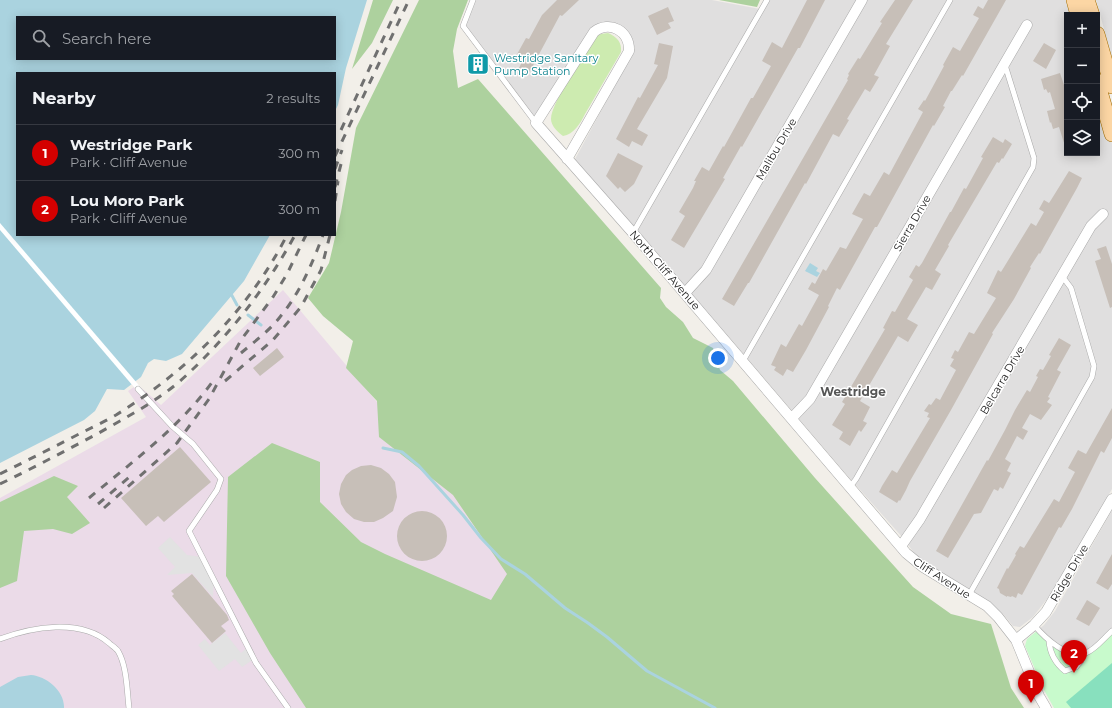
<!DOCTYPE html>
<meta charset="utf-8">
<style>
:root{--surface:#171b24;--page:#242831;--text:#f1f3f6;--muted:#9ea1a6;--line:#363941;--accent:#d40000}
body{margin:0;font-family:Montserrat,sans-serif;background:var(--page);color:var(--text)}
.controls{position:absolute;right:12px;top:12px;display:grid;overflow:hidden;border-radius:0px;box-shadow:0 2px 10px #0003}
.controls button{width:36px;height:36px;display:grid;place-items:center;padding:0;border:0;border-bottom:1px solid var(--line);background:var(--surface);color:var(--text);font:20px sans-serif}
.you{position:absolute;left:718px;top:358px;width:14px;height:14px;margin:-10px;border:3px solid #fff;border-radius:50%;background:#1a73e8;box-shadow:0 0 0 6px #1a73e833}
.badge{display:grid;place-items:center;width:26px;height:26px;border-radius:50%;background:var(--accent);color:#fff;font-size:13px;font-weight:700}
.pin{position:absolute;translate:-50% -33px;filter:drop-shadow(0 1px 2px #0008)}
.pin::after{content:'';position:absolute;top:21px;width:14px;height:12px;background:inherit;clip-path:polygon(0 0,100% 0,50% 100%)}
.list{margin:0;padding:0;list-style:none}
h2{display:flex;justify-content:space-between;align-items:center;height:52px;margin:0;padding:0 16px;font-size:17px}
h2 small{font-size:13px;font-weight:400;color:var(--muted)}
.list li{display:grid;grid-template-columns:26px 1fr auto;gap:12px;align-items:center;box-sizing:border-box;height:56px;padding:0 16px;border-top:1px solid var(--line)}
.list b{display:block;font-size:15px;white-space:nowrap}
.list p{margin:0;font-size:13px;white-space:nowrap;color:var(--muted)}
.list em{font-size:13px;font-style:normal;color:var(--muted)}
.icon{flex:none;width:22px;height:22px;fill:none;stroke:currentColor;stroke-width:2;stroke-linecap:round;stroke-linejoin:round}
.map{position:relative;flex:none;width:1112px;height:708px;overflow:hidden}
.search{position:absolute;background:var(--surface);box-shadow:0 2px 10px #0003;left:16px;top:16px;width:320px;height:44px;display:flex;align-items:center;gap:10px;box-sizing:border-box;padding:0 14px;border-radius:0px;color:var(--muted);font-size:15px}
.panel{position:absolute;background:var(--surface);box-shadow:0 2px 10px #0003;left:16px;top:72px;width:320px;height:164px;border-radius:0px}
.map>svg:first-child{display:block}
</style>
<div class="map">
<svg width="1112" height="708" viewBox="0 0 1112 708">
<rect width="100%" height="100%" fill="#f2efe9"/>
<path fill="#e0dfdf" d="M 475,0 L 712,0 L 760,9 L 766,0 L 1072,0 L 1076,15 L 1067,15 L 1067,153 L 1097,153 L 1097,91 L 1112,144 L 1112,489 L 1054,590 L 1033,617 L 1020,627 L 1013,626 L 1003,614 L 983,599 L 920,561 L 903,538 L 846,474 L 740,350 L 574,161 L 635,48 L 626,32 L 621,27 L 588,33 L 536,121 L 490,62 L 465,25 Z
M 1096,0 L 1112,0 L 1112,58 Z
M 1112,510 L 1112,631 L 1093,649 L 1072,654 L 1038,630 L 1044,625 L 1055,611 Z"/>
<path fill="#ebdbe8" d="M 0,223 L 137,384 L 161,405 L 283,290 L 634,708 L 0,708 L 0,498 L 146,417 L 128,391 L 134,387 L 0,230 Z"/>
<path fill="#cdebb0" d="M 608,33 C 617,37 622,42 621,52 L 585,114 C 580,124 574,134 563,136 C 558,132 551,126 551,119 C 551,102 587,52 597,36 L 601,34 Z"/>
<path fill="#add19e" d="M 373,0 L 393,0 L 372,43 L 352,69 Z
M 419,0 L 468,0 L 457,29 L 453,51 L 458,88 L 478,79 L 661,288 L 660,298 L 666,307 L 683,322 L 693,338 L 713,348 L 720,370 L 733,381 L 815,478 L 913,587 L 951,614 L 991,624 L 1011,688 L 1024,708 L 306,708 L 270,653 L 226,576 L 228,477 L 272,443 L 320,462 L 320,502 L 361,542 L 385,554 L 491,600 L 507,574 L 453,495 L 379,437 L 377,401 L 346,368 L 353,341 L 323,316 L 308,298 L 329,263 L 341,212 L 356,128 Z
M 719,0 L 760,0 L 757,7 Z
M 54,476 L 78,486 L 67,497 L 90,523 L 72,534 L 53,529 L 24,531 L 17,581 L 0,588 L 0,502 Z"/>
<path fill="#c8facc" d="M 1038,630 L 1068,652 L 1087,653 L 1112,631 L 1112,708 L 1054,708 L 1044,690 L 1025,646 L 1027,639 Z"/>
<path fill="#88e0be" d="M 1112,663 L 1112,708 L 1071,708 L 1066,702 Z"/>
<path fill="#e2e2e2" d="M 170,537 L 187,555 L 202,557 L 214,580 L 213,597 L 192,573 L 167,575 L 175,567 L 158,548 Z
M 225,633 L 241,653 L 248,647 L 254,659 L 242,667 L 235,659 L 219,671 L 198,645 L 205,639 L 210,645 Z"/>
<path fill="#aad3df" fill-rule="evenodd" d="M 0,0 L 367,0 L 346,68 L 338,105 L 335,111 L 335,73 L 17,73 L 17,235 L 270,235 L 244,281 L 182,354 L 166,361 L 154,359 L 148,363 L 141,377 L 124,390 L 107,389 L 95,411 L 84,420 L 0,463 ZM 17,17 L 335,17 L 335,59 L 17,59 Z
M 810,263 L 818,268 L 816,271 L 820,273 L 817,277 L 805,271 Z
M 31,675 C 46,676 65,691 64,708 L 0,708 L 0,687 L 18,677 Z"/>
<path fill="#fff" d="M 0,223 L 143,390 L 139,393 L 0,230 Z"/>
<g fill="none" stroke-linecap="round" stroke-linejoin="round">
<path stroke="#aad3df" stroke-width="3" d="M 230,292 L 237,305
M 248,315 L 261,325
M 383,448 L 402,452 L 419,466 L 463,515 L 481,538 L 501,559 L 525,574 L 565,608 L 588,623 L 607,637 L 647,671 L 715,708"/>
</g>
<path fill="#c7bfb8" d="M 557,0 L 579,0 L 562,16 L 560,15 L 529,73 L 519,68 L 523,60 L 516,56 L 526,38 L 529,39 L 542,15 Z
M 807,0 L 825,0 L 800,48 L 798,48 L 742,147 L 741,146 L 723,178 L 725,179 L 684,248 L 671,240 L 685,216 L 679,212 L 693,188 L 696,181 L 694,181 L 702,167 L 709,171 L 723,146 L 724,147 L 751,98 L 753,98 L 771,66 L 762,61 L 772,42 L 782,48 Z
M 895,0 L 913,0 L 886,44 L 890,46 L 874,75 L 879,77 L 870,92 L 865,89 L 847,119 L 849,120 L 839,137 L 833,134 L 806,184 L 805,183 L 749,283 L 748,283 L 734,306 L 722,299 L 848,80 L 847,79 L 849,75 L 848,74 L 858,58 L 860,59 L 882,23 L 880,22 Z
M 988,0 L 1006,0 L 963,76 L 962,75 L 952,91 L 951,91 L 943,106 L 945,107 L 934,126 L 933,125 L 877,227 L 875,227 L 840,290 L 837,288 L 828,306 L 829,307 L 806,350 L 793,372 L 787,369 L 783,376 L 774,370 L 776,367 L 771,365 L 781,344 L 786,347 L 799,324 L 802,326 L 819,295 L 808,289 L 812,282 L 815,284 L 823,269 L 826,271 L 840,247 L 846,249 L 863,219 L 852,214 L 864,193 L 870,196 L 884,172 L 889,175 L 923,112 L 918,109 L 924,100 L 925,101 L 944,66 L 943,65 L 953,47 L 960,51 L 979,18 L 973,15 L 978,6 L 983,9 Z
M 668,7 L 674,21 L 668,23 L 671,28 L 657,35 L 648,16 Z
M 659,43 L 673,46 L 667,78 L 637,129 L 648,135 L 642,146 L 632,141 L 629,147 L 616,139 L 638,97 L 640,98 L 658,65 L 654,64 Z
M 1044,43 L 1056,50 L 1046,69 L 1033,61 Z
M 478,56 L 485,64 L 477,71 L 470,63 Z
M 1060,73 L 1067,94 L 1067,146 L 1065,146 L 1059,127 L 1053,129 L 1051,122 L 1050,123 L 1047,111 L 1055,109 L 1050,92 L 1048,93 L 1046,89 L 1044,90 L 1041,79 Z
M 993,137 L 1003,143 L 1005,139 L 1012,144 L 1003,159 L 1002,158 L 999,163 L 997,162 L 948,245 L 949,246 L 935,270 L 941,274 L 932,290 L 926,287 L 907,319 L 918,325 L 908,342 L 898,336 L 860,401 L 870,407 L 863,421 L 867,423 L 861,432 L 859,430 L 850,446 L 839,439 L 843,432 L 832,425 L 845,404 L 842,402 L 885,329 L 883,328 L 892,311 L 895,312 L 913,280 L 909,277 L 916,265 L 919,267 L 922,263 L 950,212 L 951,212 L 964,188 L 966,189 L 983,158 L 981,157 Z
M 618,153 L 643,166 L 634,184 L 625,192 L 620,187 L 618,189 L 606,176 Z
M 1069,171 L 1082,178 L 1077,188 L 1040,254 L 1039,253 L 1030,267 L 1031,268 L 1014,299 L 992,333 L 993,334 L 951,410 L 910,481 L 906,490 L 900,501 L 899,500 L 897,503 L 879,492 L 882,486 L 892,470 L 897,473 L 930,418 L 927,417 L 929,413 L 924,411 L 929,404 L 931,405 L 936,398 L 940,400 L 956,370 L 950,366 L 954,359 L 951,358 L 955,350 L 958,352 L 969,332 L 974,334 L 996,298 L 987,293 L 998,270 L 1001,272 L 1031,223 L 1036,226 L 1044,212 L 1039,209 L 1044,200 L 1049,203 L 1051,200 Z
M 1106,246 L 1112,264 L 1112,307 L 1110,308 L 1095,261 L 1101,259 L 1097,249 Z
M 1059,338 L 1071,345 L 1057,370 L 1061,372 L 1048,397 L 1050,398 L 1047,402 L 1052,405 L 1041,420 L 1030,414 L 1022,428 L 1028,431 L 1023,440 L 1017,436 L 1005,459 L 1011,463 L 1007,471 L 1011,473 L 1003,489 L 1000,487 L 998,491 L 994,489 L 981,513 L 974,514 L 948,558 L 936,551 L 987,460 L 988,461 L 1005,430 L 1015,410 L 1027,390 L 1030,392 L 1038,377 L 1036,376 L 1040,369 L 1043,370 L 1051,356 L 1049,355 Z
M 277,348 L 284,357 L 260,376 L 253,368 Z
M 1112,408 L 1112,438 L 1104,453 L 1101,451 L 1072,509 L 1061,528 L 1059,527 L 1022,595 L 1018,593 L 1016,598 L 1012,596 L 1011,597 L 1007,596 L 1007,597 L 1000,593 L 999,589 L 997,588 L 1007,568 L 1008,569 L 1016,555 L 1015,554 L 1020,546 L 1024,548 L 1054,499 L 1059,502 L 1075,472 L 1068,468 L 1078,450 L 1086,454 Z
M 180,447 L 211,482 L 164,522 L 158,516 L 146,526 L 121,498 Z
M 371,465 L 381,468 L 389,474 L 395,482 L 397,497 L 393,511 L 383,518 L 374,522 L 364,522 L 354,519 L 346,512 L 341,504 L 339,494 L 341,484 L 346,475 L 352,470 L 361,466 Z
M397 536a25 25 0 1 1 50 0a25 25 0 1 1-50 0Z
M 1112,554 L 1112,584 L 1108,590 L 1096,583 Z
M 192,574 L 227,615 L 229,620 L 221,626 L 226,631 L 212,643 L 172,596 L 174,594 L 171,591 Z
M 1087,600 L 1100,608 L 1089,626 L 1076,619 Z"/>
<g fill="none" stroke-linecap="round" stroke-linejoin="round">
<g stroke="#a9a9a9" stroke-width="6">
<path id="service" d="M 473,0 L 463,26 L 536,123
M 633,233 L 767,0
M 743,361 L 950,0
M 138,389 L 172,426 L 193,444 L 221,479 L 217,490 L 189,531 L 256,663 L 288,708
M 850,487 L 856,479 L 1033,167 L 1034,158 L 1005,65
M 969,595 L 1092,377 L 1094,366 L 1071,288 L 1062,276
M 1034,625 C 1044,637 1069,661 1086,653 C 1096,649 1104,638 1112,631
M 0,639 C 32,627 80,618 109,643 C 111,645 116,648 118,651 C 127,666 127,691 129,708
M 1049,641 C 1050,654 1055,663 1065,671 L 1076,667 L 1081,661 L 1081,655"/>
</g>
<g stroke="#a9a9a9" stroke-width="11">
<path id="minor" d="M 567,159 L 629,51 C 630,31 610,20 594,32 L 536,123 L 633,233 L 906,553 L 923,567 L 987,606 L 998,617 L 1016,640 L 1039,696 L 1046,708
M 685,293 L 706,270 L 862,0
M 792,418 L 810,399 L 1027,25
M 901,546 L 920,519 L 1091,226 L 1103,214
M 1016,640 L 1034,625 L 1046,612 L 1112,499"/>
</g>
<g stroke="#a06b00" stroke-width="16">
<path id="primary" d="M 1074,0 L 1078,15
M 1087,0 L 1092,15
M 1097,34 L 1112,86
M 1097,81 L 1112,134"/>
</g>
<use href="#service" stroke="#fff" stroke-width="5"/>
<use href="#minor" stroke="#fff" stroke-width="10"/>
<use href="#primary" stroke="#fcd6a4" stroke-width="15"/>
<path stroke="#707070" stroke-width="3" stroke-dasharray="8 8" stroke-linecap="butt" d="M 341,130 L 401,0
M 335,156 L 409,0
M 335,169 L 342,150
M 335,187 L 341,164
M 335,201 L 338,181
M 241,353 C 254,342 269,331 280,317 C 300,293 312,264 323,235
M 225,381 L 273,340 L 301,307 L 321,270 L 330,235
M 0,474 C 26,461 52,448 79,434 C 91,428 104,422 116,415 C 187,371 249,310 287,235
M 0,484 C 33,468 65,451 97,434 C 125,418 154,403 179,382 C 226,340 265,290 295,235
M 89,498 C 132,462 180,427 213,381
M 98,504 L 134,473
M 104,508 L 177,443 L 209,399 L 241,340 L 273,297 L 287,274 L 306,235"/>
</g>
<defs>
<g id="building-square" transform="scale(1.15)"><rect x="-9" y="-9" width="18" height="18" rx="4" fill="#0f9aa8" stroke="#fff"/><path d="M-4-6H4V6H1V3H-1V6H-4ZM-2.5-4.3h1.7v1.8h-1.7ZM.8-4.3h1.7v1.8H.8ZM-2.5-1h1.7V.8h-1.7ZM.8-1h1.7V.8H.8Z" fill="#fff"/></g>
</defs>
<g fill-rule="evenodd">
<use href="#building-square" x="478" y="64"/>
</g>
<g text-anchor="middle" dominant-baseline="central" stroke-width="3" stroke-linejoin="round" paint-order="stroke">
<g font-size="11" fill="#0d838f" stroke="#fff" text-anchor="start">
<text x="494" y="58">Westridge Sanitary<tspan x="494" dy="13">Pump Station</tspan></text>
</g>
<g font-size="11" fill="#222" stroke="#fff">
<text transform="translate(776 149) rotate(-60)">Malibu Drive</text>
<text transform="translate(912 223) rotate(-60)">Sierra Drive</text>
<text transform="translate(665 270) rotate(49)">North Cliff Avenue</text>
<text transform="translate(1002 380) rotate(-60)">Belcarra Drive</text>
<text transform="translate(1069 573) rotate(-60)">Ridge Drive</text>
<text transform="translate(942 578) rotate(33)">Cliff Avenue</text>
</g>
<g font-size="12" font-weight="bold" fill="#555" stroke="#fff">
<text x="853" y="391">Westridge</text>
</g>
</g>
</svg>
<div class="controls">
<button>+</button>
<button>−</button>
<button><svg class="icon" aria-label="locate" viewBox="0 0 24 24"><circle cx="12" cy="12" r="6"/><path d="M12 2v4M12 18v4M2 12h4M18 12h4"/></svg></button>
<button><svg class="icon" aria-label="layers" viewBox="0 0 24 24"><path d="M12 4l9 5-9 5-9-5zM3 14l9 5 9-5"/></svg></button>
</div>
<div class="you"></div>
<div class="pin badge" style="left:1031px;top:703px">1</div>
<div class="pin badge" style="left:1074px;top:673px">2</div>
<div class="search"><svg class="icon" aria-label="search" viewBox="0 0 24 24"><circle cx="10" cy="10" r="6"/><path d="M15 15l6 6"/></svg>Search here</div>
<section class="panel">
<h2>Nearby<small>2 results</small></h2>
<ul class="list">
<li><span class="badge">1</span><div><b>Westridge Park</b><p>Park · Cliff Avenue</p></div><em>300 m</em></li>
<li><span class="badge">2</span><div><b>Lou Moro Park</b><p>Park · Cliff Avenue</p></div><em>300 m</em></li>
</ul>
</section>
</div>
